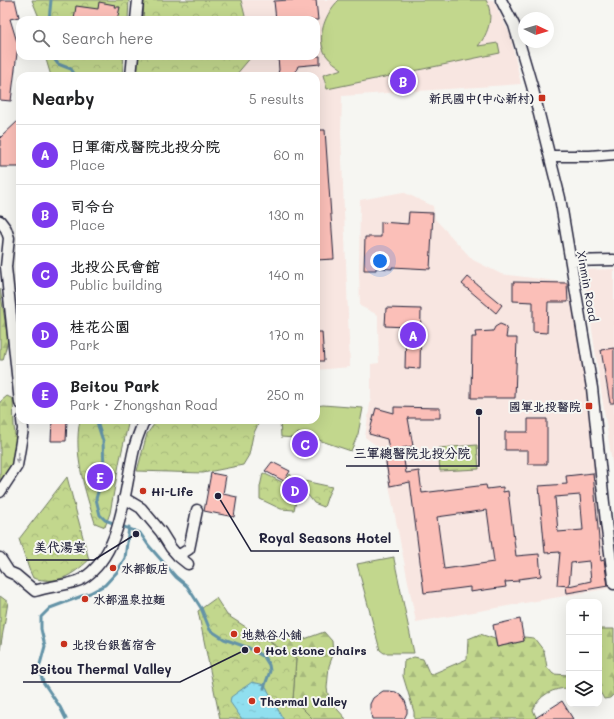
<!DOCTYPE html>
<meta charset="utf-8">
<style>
:root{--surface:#fff;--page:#f6f6f6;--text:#202124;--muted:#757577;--line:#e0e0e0;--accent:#7c3aed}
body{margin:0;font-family:Mali,"LXGW WenKai TC",sans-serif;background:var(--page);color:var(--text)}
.controls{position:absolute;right:12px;bottom:12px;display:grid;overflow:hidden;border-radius:8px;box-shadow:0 4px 16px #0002}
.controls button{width:36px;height:36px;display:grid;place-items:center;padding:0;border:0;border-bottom:1px solid var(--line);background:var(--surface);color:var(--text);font:20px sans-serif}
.compass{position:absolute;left:518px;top:12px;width:36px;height:36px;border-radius:50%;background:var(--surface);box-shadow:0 4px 16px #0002;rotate:94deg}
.you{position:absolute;left:380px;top:261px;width:14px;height:14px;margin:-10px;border:3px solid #fff;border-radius:50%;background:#1a73e8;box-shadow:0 0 0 6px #1a73e833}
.badge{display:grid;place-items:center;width:26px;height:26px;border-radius:50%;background:var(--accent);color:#fff;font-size:13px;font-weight:700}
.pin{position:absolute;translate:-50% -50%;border:2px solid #fff;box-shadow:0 1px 4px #0006}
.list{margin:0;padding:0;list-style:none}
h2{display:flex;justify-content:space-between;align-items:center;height:52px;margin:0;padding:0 16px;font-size:17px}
h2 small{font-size:13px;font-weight:400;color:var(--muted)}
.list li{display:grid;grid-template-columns:26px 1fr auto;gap:12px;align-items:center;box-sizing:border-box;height:60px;padding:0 16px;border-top:1px solid var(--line)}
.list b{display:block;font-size:15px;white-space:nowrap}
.list p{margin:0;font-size:13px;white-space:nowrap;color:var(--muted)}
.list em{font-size:13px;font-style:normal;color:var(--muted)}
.icon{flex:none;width:22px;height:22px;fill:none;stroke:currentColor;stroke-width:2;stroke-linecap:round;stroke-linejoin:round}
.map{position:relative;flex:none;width:614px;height:719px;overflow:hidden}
.search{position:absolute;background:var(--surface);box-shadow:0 4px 16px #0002;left:16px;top:16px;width:304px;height:44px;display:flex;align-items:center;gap:10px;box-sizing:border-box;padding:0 14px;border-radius:12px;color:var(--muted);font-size:15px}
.panel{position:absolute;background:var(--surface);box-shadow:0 4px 16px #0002;left:16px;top:72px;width:304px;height:352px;border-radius:12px}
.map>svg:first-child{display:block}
</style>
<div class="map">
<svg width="614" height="719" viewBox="0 0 614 719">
<defs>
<pattern id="forest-firs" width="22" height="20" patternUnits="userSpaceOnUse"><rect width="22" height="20" fill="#c2d78d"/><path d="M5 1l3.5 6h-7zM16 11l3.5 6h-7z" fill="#a6b87b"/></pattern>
<pattern id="park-crowns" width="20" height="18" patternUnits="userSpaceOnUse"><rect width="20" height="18" fill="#c2d78d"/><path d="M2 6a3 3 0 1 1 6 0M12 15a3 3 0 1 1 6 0" fill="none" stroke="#a6b87b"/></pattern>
<pattern id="water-ripples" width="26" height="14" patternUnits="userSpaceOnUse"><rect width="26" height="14" fill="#90dfef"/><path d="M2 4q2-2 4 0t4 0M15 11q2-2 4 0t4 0" fill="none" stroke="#7cbfce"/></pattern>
</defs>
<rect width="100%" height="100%" fill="#f6f6f2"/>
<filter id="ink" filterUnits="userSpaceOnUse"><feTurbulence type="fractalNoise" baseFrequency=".025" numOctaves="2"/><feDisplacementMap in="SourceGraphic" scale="8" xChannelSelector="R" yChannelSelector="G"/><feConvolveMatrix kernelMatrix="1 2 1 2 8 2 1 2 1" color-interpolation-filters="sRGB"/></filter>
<g filter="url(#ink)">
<path fill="#f8e6e1" d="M 241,0 L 493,0 L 510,34 L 521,84 L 342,96 L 341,133 L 350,367 L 316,370 L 316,76 L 235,76 L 252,56 L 316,56 L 316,20 L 246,20 Z
M 403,192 L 433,206 L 435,219 L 473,260 L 501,274 L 556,281 L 571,281 L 592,426 L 594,464 L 611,588 L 416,622 L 382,450 L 365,437 L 371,398 L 371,364 L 379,363 L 378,324 L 378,315 L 360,306 L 359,271 L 360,200 Z
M 614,269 L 614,476 L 583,270 Z"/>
<path fill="#c2d78d" stroke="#727c64" d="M 339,0 L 486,0 C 494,15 489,33 478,46 L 498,43 L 500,53 L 327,89 L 323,75 L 342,69 C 337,65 330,61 326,55 C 315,38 326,12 339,0 Z
M 323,405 L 363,408 L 358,434 L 351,451 L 298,433 L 295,438 L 281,437 L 280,420 L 316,420 L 316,406 Z
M 477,445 L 479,469 L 440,471 L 438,448 Z
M 394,557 L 394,559 L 414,653 L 384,653 L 380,650 L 357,564 Z"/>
<path fill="url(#forest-firs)" stroke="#727c64" d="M 0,289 L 8,340 L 3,360 L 0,360 Z
M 7,396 L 13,399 L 14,426 L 16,442 L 12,469 L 0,485 L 0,402 Z
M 0,596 L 8,602 L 0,650 Z
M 599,629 L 614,629 L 614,673 L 612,678 L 614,694 L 610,698 L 604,699 L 599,690 Z
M 324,632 L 332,641 L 333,655 L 329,666 L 327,688 L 329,700 L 346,719 L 313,719 L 293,699 L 296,659 L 270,642 L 273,636 L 284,635 L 289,638 L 299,641 Z
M 480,634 L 495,639 L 497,647 L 524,641 L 524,637 L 534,638 L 544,651 L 547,667 L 553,674 L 569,675 L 569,688 C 553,688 539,695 533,710 L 537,719 L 414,719 L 414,712 L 403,676 L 404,661 L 414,657 L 423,659 L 430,675 L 467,659 L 468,639 Z"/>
<path fill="url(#park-crowns)" stroke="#727c64" d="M 32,0 L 129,0 L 128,20 L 40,20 Z
M 144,0 L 241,0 L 246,20 L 143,20 Z
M 45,56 L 124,56 L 122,76 L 51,76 Z
M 138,56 L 252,56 L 235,76 L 136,76 Z
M 80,420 L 129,420 L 120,459 L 110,513 L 105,527 L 95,523 C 85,491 73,454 80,420 Z
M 157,420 L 260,420 L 253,435 L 249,455 L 243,465 L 203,473 L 137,471 L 147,434 Z
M 263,473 L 284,483 L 290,474 L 295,479 L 332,487 L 328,495 L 324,507 L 314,503 L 308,495 L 298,493 L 294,510 L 281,509 L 260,499 L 260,487 Z
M 67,477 L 89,560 C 71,576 58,585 33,578 L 29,569 L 19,539 Z
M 216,598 L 227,615 L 296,659 L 293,699 L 313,719 L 220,719 L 198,611 Z"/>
<path fill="url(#water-ripples)" stroke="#6493a7" d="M 252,682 L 265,685 L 283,719 L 242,719 L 230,702 L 231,697 Z"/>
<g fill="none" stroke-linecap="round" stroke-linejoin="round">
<path stroke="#6493a7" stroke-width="3" d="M 49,20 L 51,0
M 52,56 L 58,64 L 71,69 L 76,76
M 98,420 L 97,422 L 103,441 L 104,470 L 96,499 L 100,515 L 105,520 L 140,533 L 149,546 L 176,577 L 187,586 L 201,608 L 210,630 L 224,639 L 249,648 L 264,657 L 269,665 L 270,671 L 264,688
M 66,719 L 60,707 L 43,682 L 39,668 L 45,646 L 41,629 L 41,617 L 50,608 L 90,593 L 105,585 L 117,572 L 125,558 L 129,527"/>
</g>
<path fill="#fbbfb8" stroke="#22223b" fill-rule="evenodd" d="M 0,0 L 15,0 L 19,17 L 10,19 L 18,45 L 11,101 L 0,100 Z
M 290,0 L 316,0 L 318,20 L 276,20 L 274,1 Z
M 99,2 L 115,5 L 114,7 L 120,7 L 117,20 L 74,20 L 76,6 L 98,9 Z
M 278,56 L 320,56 L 320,64 L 298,66 L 294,76 L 277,76 L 279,70 Z
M 406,73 L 409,73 L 411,76 L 411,88 L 398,90 L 395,84 L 394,77 L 396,75 Z
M 20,119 L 20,167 L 0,167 L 0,138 Z
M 316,130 L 325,130 L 334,259 L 316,260 Z
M 409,212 L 433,213 L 430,269 L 392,267 L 392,269 L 376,268 L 376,270 L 364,270 L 365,237 L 381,237 L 381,222 L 408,224 Z
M 468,277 L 502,305 L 496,313 L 462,284 Z
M 513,282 L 567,283 L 568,302 L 548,302 L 547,333 L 533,332 L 533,302 L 513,301 Z
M 386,308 L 421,309 L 420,369 L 405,368 L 406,327 L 385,326 Z
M 500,324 L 505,326 L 507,331 L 506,338 L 517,338 L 515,398 L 471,398 L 472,337 L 476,337 L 475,332 L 493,331 L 495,327 Z
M 316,332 L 322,332 L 324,361 L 316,361 Z
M 614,348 L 614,403 L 610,403 L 601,350 Z
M 394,407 L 440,408 L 440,418 L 408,418 L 413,446 L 402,448 L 406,473 L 419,471 L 422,493 L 486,485 L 487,489 L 503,487 L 503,492 L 508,491 L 516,556 L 539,554 L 541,576 L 518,579 L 519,581 L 505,582 L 506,587 L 470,592 L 470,587 L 424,593 L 410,482 L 390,486 L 385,457 L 390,456 L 387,439 L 369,434 L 376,408 L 394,413 ZM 487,510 L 494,562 L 444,569 L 437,517 Z
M 528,419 L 547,419 L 547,464 L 528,464 L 528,450 L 505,450 L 505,432 L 528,432 Z
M 52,420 L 67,420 L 66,441 L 51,441 Z
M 298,435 L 316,441 L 312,453 L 294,447 Z
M 272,462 L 290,471 L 284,481 L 265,471 Z
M 211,473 L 226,476 L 223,494 L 237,497 L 234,517 L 204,511 Z
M 593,473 L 601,561 L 604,560 L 608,586 L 567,593 L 566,586 L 569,586 L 557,585 L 560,552 L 545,553 L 539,486 L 567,484 L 566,476 ZM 580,495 L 583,530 L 558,532 L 555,497 ZM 589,561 L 591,581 L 569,586 L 571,563 Z
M 520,619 L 524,641 L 497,647 L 493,625 Z
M 383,691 L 389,691 L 396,692 L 401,696 L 405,701 L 407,707 L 407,713 L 404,719 L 372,719 L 370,709 L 370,704 L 373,698 Z
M 562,701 L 573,719 L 534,719 Z"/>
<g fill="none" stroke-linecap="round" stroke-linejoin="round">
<g stroke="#22223b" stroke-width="13">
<path id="street" d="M 501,0 L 514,25 L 532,86 L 560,198 L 592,388 L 606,522 L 614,584
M 136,20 L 138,0
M 131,76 L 133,56
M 550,156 L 590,156 L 614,154
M 0,221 L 6,229 L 9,238 L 6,267 L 20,403
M 571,261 L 614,260
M 0,492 L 17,466 L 23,429 L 22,420
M 124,498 L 141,508 L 161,532 L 171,548 L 178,556 L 188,564
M 178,556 L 189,549 L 197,510
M 0,558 L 9,572 L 16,575 L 35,591 C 49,586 72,585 82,579 C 123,554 124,490 134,449 C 136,440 140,431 143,423 L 146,420"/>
</g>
<use href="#street" stroke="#f6f6f2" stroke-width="10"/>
</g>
<defs><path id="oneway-solid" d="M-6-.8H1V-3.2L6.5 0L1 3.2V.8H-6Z"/></defs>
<use fill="#9797a0" href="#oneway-solid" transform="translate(18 458) rotate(98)"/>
</g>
<g fill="#c8321e" stroke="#f6f6f2" stroke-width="1.5">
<rect x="538" y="94" width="8" height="8" rx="2"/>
<rect x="585" y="402" width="8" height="8" rx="2"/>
<circle cx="143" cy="491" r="4"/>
<circle cx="113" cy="568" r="4"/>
<circle cx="85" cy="599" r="4"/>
<circle cx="234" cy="634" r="4"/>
<circle cx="64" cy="644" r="4"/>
<circle cx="257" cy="650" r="4"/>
<circle cx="252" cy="701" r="4"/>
</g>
<g text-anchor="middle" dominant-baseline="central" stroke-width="4" stroke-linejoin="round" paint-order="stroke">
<g font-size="12" font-weight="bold" fill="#22223b" stroke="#f6f6f2" text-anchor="start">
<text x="534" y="98" text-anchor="end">新民國中(中心新村)</text>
<text x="581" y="406" text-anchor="end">國軍北投醫院</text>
<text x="151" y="491">Hi-Life</text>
<text x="121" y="568">水都飯店</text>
<text x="93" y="599">水都溫泉拉麵</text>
<text x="242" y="634">地熱谷小舖</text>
<text x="72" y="644">北投台銀舊宿舍</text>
<text x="265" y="650">Hot stone chairs</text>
<text x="260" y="701">Thermal Valley</text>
</g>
<g font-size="12" fill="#22223b" stroke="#f6f6f2">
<text transform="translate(588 286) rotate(80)">Xinmin Road</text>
</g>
</g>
<path fill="none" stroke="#22223b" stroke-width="1.5" d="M479 412L479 466H346M218 496L251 551H399M136 534L94 560H26M245 650L180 682H23"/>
<g fill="#22223b" stroke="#f6f6f2" stroke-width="1.5">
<circle cx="479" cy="412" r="4"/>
<circle cx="218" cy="496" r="4"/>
<circle cx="136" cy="534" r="4"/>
<circle cx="245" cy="650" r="4"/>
</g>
<g font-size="13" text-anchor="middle" font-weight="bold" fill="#22223b" stroke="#f6f6f2" stroke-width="4" stroke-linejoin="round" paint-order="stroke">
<text x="412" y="458">三軍總醫院北投分院</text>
<text x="325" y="543">Royal Seasons Hotel</text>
<text x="60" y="552">美代湯宴</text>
<text x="101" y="674">Beitou Thermal Valley</text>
</g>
</svg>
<div class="controls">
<button>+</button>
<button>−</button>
<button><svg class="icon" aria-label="layers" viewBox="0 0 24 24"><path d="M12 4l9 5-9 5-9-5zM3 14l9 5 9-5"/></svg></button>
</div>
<svg class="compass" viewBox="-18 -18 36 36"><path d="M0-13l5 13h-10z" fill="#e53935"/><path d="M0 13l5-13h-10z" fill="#757577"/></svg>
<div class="you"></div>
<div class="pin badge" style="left:413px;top:335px">A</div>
<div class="pin badge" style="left:403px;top:81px">B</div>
<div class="pin badge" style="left:305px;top:444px">C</div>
<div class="pin badge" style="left:295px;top:490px">D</div>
<div class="pin badge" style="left:100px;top:477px">E</div>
<div class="search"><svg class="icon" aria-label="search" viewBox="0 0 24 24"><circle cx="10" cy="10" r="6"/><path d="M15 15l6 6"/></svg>Search here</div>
<section class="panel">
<h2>Nearby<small>5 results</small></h2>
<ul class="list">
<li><span class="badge">A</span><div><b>日軍衛戍醫院北投分院</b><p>Place</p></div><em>60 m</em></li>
<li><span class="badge">B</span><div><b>司令台</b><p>Place</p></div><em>130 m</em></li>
<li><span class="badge">C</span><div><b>北投公民會館</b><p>Public building</p></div><em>140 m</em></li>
<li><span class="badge">D</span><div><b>桂花公園</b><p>Park</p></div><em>170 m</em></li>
<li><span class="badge">E</span><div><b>Beitou Park</b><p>Park · Zhongshan Road</p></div><em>250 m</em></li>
</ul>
</section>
</div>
